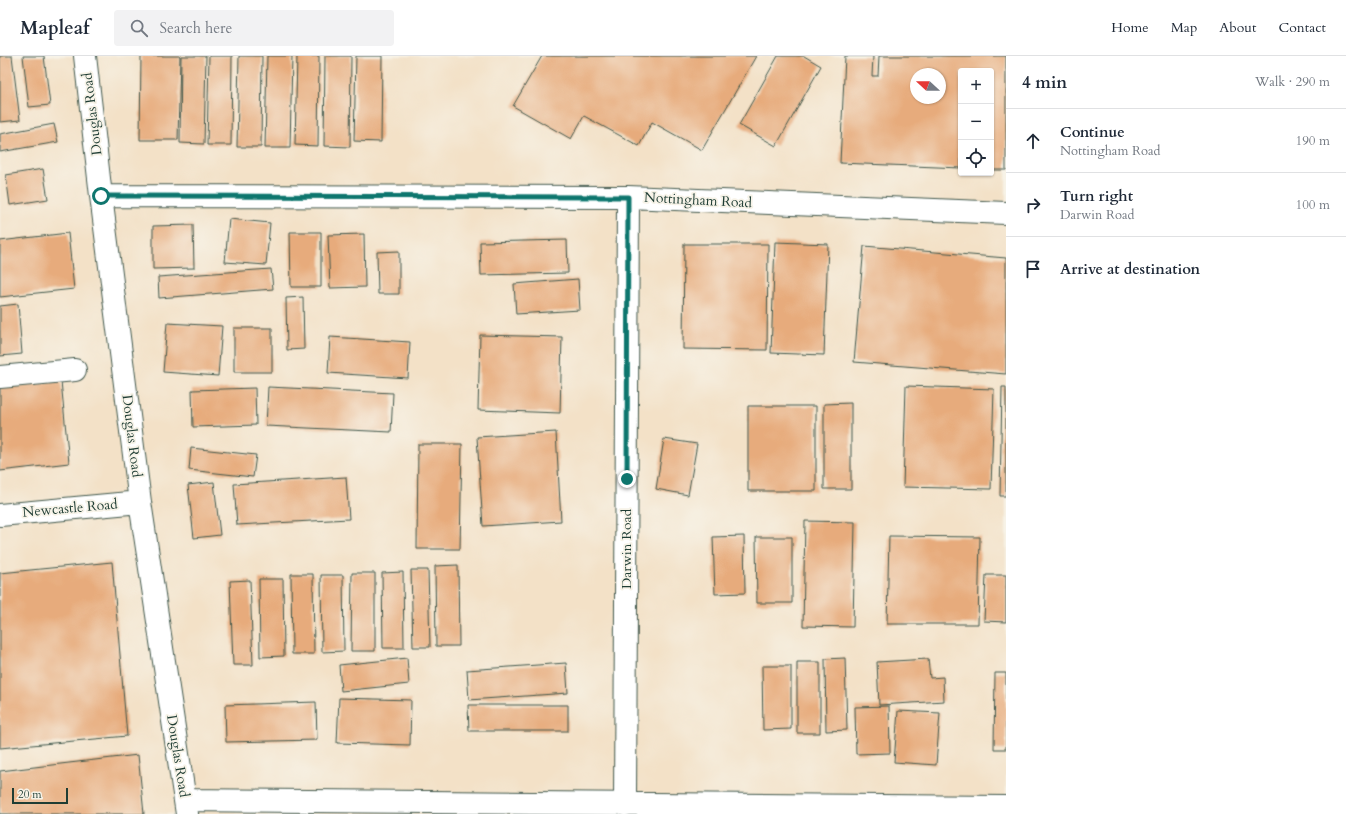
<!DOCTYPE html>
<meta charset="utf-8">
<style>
:root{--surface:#fff;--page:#f2f2f3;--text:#1f2937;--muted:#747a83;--line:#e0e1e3}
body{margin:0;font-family:Cardo,serif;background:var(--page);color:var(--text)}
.controls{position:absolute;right:12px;top:12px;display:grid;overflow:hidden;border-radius:4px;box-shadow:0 1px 3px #0004}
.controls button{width:36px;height:36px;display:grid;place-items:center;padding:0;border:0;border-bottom:1px solid var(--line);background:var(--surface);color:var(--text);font:20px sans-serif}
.compass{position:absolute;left:910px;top:12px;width:36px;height:36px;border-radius:50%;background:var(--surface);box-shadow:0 1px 3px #0004;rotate:291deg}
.scale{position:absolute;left:12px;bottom:10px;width:56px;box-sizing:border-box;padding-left:4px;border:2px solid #1f3d34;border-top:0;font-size:11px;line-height:14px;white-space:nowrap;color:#1f3d34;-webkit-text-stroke:3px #f7f3e8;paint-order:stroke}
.stop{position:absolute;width:12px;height:12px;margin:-9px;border:3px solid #0f766e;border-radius:50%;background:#fff}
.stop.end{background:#0f766e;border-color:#fff;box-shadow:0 1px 4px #0008}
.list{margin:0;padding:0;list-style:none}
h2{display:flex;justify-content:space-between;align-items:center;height:52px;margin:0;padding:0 16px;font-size:17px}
h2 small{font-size:13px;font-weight:400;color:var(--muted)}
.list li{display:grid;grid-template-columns:26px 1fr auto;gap:12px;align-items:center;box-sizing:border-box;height:64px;padding:0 16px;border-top:1px solid var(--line)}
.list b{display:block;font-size:15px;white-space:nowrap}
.list p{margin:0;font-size:13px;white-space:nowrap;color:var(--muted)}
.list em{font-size:13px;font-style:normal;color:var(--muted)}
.icon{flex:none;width:22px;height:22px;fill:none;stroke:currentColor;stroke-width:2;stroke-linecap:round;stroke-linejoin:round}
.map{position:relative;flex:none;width:1006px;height:758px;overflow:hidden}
header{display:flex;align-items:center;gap:24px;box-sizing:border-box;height:56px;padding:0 20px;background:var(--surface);border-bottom:1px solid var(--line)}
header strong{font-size:19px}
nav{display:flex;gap:22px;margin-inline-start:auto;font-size:14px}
.search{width:280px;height:36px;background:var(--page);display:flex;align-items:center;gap:10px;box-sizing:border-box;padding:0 14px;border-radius:4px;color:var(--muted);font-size:15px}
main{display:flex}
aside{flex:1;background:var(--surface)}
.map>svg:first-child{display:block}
</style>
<header>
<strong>Mapleaf</strong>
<div class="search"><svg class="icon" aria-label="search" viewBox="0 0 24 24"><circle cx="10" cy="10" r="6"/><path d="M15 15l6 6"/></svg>Search here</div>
<nav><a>Home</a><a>Map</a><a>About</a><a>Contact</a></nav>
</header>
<main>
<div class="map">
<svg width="1006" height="758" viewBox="0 0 1006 758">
<rect width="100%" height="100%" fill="#f7f3e8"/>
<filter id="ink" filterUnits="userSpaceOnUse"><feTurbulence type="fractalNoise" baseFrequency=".025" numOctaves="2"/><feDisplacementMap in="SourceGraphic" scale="8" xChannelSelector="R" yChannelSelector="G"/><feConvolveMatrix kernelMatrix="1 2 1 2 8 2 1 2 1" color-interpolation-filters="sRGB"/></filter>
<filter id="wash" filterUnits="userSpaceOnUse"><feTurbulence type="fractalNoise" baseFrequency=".012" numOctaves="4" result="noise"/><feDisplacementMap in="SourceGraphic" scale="16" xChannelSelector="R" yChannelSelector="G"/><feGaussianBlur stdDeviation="0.9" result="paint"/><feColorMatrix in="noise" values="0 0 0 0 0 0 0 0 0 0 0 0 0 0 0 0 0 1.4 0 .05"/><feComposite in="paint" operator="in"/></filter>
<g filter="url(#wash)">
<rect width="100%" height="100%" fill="#f3e1c7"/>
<g id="blocks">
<path fill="#e7ab7c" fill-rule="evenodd" d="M 0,0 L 12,0 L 20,64 L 0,66 Z
M 23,0 L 44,0 L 50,49 L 29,51 Z
M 141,0 L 180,0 L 178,84 L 140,84 Z
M 181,0 L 206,0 L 204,88 L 180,87 Z
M 209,0 L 232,0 L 231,89 L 207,89 Z
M 239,0 L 262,0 L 261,91 L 237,91 Z
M 267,0 L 292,0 L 290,92 L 265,92 Z
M 297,0 L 319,0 L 318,90 L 295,89 Z
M 325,0 L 351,0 L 350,91 L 324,90 Z
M 356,0 L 382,0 L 381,86 L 354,85 Z
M 542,0 L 756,0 L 702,94 L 652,66 L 639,90 L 584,60 L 571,83 L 513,50 Z
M 778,0 L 804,0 L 821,10 L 776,90 L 739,69 Z
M 845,0 L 873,0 L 872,20 L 878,20 L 879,0 L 1006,0 L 1006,114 L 991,114 L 991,15 L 961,15 L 961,112 L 840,107 ZM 916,18 L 940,18 L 940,42 L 916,42 Z
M 54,68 L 58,86 L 0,96 L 0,78 Z
M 43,113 L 48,143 L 10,149 L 6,119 Z
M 229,163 L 270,167 L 266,209 L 225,206 Z
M 193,169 L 194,212 L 153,213 L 153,170 Z
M 290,176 L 321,176 L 321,231 L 291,231 Z
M 68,177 L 74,233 L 0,241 L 0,185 Z
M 364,178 L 365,231 L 330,232 L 328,179 Z
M 567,184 L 568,217 L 481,219 L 480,186 Z
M 775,186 L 828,188 L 824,299 L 771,297 Z
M 684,188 L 768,188 L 767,294 L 683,293 Z
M 864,190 L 1006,202 L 1006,318 L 854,306 Z
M 399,195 L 399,238 L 378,238 L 377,196 Z
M 271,213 L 273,233 L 159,242 L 158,221 Z
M 578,223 L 580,254 L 516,258 L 514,228 Z
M 303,241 L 304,293 L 287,294 L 286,242 Z
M 18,248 L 22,298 L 0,300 L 0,250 Z
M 167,267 L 222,270 L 218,320 L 163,316 Z
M 234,272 L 272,272 L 272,316 L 234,316 Z
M 480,279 L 562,281 L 560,357 L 478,354 Z
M 330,281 L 410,286 L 408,322 L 328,317 Z
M 61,325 L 69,407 L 0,415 L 0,332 Z
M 906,330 L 994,333 L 991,433 L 903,431 Z
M 268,331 L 393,337 L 391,376 L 266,370 Z
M 1002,331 L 1006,331 L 1006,440 L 1000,440 Z
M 255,332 L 256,369 L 193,371 L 192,334 Z
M 851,347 L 851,433 L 824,433 L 824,348 Z
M 748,350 L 816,350 L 816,435 L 748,435 Z
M 556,376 L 561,465 L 483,470 L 477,381 Z
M 664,383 L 697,388 L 688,439 L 656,433 Z
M 418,388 L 462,388 L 460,493 L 417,493 Z
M 191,392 L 256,399 L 253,421 L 189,414 Z
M 346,421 L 349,463 L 237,469 L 234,428 Z
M 214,426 L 220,479 L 194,482 L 188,429 Z
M 805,465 L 855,466 L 853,571 L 803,570 Z
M 744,480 L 745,537 L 715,538 L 713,481 Z
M 889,480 L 980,481 L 978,568 L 887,568 Z
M 756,481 L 792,481 L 792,547 L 757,547 Z
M 112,506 L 127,680 L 0,692 L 0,517 Z
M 458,509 L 459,590 L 436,590 L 435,510 Z
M 411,514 L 428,514 L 430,591 L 413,591 Z
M 403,516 L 404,592 L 383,592 L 382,517 Z
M 352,517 L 375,517 L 375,595 L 351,595 Z
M 291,518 L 313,518 L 314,598 L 292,598 Z
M 321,519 L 343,519 L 344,595 L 322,596 Z
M 986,519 L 1006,519 L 1006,566 L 984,565 Z
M 259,523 L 283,523 L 284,600 L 260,601 Z
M 250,524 L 253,609 L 233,609 L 230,525 Z
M 407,602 L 409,628 L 341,635 L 339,609 Z
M 845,602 L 847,674 L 826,675 L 825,603 Z
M 928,603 L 930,622 L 943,621 L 944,645 L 879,649 L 877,606 Z
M 797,606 L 820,606 L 820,677 L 797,677 Z
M 566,607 L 568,637 L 469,644 L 467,614 Z
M 762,610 L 791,610 L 791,673 L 763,674 Z
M 995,617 L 1006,617 L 1006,693 L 994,693 Z
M 339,642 L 411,644 L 410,689 L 337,687 Z
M 316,646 L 317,684 L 226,686 L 225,649 Z
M 468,649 L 568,649 L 568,675 L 469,675 Z
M 889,650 L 890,697 L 856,698 L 855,651 Z
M 898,655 L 940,657 L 936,709 L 894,706 Z
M 138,699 L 144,758 L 0,758 L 0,715 Z"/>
</g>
</g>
<g filter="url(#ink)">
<use href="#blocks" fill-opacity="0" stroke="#3f564a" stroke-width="1"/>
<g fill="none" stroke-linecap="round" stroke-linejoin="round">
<g stroke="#3f564a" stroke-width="24">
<path id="minor" d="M 85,0 L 101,140 L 140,446 L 187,758
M 101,140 L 628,141 L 1006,157
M 0,321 L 75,314
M 0,459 L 140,446
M 185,744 L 1006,751
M 625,749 L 628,141"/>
</g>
<use href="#minor" stroke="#fff" stroke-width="22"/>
</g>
</g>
<g fill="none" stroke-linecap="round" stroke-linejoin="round" filter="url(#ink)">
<path stroke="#0f766e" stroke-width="5" d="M 101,140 L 628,141 L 627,423"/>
</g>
<g text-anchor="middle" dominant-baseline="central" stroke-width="3.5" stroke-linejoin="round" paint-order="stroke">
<g font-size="14" fill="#1f3d34" stroke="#f7f3e8">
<text transform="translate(92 58) rotate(-97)">Douglas Road</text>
<text transform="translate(698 144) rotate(3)">Nottingham Road</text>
<text transform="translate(132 380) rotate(83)">Douglas Road</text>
<text transform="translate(70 452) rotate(-5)">Newcastle Road</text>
<text transform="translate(626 493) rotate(-90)">Darwin Road</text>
<text transform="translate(178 700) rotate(81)">Douglas Road</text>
</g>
</g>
</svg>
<div class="controls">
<button>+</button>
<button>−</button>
<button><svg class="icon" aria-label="locate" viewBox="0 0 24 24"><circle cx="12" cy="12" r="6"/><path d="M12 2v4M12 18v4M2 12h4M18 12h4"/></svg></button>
</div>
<svg class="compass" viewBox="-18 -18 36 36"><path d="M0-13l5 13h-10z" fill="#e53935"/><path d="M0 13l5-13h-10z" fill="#747a83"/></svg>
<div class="scale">20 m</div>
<div class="stop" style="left:101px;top:140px"></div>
<div class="stop end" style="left:627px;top:423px"></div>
</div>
<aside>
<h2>4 min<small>Walk · 290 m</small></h2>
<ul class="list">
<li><svg class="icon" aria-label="ahead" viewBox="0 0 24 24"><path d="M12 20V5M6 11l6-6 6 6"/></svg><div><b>Continue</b><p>Nottingham Road</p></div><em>190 m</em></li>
<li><svg class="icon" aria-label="right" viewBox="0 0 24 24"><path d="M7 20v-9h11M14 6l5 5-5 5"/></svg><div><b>Turn right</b><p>Darwin Road</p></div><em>100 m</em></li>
<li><svg class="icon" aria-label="arrive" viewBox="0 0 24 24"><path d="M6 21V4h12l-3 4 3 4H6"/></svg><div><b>Arrive at destination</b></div></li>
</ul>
</aside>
</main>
